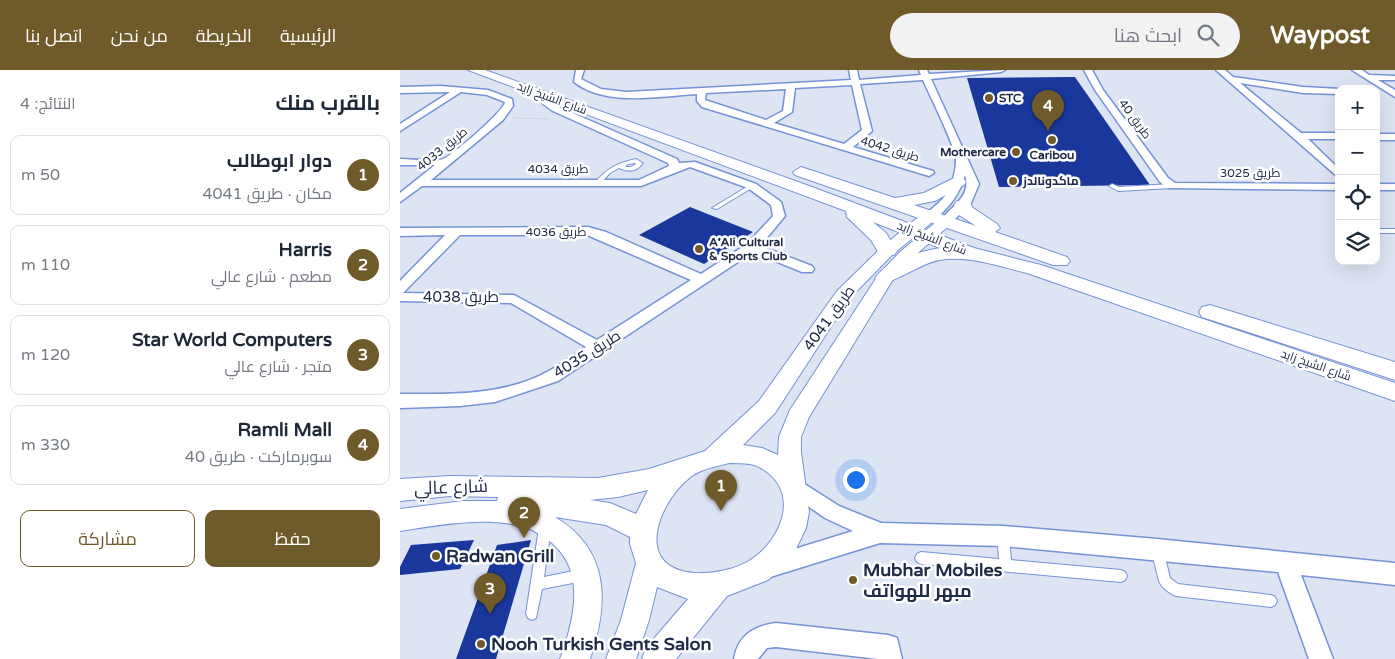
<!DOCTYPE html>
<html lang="ar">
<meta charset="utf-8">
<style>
:root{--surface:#fff;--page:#f2f2f3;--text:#1f2937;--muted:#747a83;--line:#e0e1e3;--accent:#6f5a29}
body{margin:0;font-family:"Varela Round",Cairo,sans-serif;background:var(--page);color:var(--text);direction:rtl}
.controls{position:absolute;right:15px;top:15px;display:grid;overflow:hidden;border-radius:10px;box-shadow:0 5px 20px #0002}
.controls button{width:45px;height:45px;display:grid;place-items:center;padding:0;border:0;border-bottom:1px solid var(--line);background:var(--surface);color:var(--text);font:25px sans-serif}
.you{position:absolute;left:455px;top:409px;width:18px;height:18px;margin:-12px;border:4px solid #fff;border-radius:50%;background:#1a73e8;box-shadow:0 0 0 8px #1a73e833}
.badge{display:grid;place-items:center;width:32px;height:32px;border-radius:50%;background:var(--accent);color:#fff;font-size:16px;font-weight:700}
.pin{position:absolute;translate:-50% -41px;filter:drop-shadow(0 1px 2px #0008)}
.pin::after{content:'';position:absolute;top:26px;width:18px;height:15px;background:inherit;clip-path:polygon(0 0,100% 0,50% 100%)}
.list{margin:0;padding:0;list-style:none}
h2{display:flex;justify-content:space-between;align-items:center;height:65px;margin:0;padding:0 20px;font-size:21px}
h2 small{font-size:16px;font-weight:400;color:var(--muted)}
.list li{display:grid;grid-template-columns:32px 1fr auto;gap:15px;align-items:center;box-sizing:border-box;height:80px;margin:0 10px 10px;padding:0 10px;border:1px solid var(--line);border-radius:10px}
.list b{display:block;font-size:19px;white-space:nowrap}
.list p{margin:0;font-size:16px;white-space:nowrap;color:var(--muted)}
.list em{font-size:16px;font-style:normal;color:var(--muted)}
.actions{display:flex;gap:10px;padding:15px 20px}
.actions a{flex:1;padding:11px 0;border:1px solid var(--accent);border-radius:10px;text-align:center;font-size:18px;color:var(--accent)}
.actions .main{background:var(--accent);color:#fff}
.icon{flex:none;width:28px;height:28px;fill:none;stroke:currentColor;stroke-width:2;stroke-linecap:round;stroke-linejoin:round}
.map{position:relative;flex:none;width:995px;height:589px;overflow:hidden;direction:ltr}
header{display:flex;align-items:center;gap:30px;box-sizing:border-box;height:70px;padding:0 25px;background:var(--accent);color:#fff}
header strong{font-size:24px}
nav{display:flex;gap:28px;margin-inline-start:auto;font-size:18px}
.search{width:350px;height:45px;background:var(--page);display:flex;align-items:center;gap:12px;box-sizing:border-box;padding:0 18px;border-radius:28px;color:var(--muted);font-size:19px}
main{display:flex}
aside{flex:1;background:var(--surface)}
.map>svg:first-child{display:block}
</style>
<header>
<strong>Waypost</strong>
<div class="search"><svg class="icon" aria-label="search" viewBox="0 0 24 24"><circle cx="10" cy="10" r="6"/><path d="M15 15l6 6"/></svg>ابحث هنا</div>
<nav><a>الرئيسية</a><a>الخريطة</a><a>من نحن</a><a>اتصل بنا</a></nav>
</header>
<main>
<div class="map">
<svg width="995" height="589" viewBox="0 0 995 589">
<rect width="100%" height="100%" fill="#dde4f3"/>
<path fill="#1a379c" d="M 675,7 L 750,115 L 599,117 L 567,8 Z
M 290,137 L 353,162 L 304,194 L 239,165 Z
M 74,470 L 60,499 L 0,505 L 0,497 L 11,475 Z
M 131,470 L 96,589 L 56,589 L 97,475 Z"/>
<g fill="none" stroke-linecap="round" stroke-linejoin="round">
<g stroke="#7593d7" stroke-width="2">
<path id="service" d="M 236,89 L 243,93 C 237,102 228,102 219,98 L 210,103 L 200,114 L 195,113 C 207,98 218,93 236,89 ZM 235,93 L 236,94 L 231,97 L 225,97 L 228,94 Z
M 712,114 L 719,117 L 772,114 L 775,116 L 772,118 L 718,121 L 709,116 Z
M 350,115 L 355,116 L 317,139 L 312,138 Z
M 976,159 L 995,159 L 995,163 L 976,163 Z
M 145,453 L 149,454 L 151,458 L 144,507 L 183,499 L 187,501 L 189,505 L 187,509 L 183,511 L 142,519 L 136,548 L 132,550 L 128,548 L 126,544 L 139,458 L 141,454 Z
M 603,461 L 607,462 L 609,466 L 611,490 L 721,500 L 725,502 L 727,506 L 725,510 L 721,512 L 521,494 L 517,492 L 515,488 L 517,484 L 521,482 L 599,489 L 597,466 L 599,462 Z
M 757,474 L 761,475 L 763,479 L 770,508 L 778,514 L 871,525 L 875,527 L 877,531 L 875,535 L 871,537 L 776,526 C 769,523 762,518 759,511 L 751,479 L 753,475 Z"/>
</g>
<g stroke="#7593d7" stroke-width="3">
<path id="minor" d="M 176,0 L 184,0 L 181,9 L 201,19 L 226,22 L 451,10 L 449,0 L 457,0 L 459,10 L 521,5 L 519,0 L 527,0 L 529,4 L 605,0 L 601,2 L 531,9 L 579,114 L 571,133 L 550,154 L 546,155 L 540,151 C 551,136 572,127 565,105 C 560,123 550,137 535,149 L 527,149 L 525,146 C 531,138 541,133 547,123 C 552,114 556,101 556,90 C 555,75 530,26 523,10 L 460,14 L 472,61 L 453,77 L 533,101 L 534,103 L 529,106 L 302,37 L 297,31 L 297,24 C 260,26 206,37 174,12 ZM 452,15 L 462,60 L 444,74 L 374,53 L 392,42 L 395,18 ZM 386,19 L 383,41 L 366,50 L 305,30 L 306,23 Z
M 684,0 L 692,0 L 703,20 L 768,108 L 775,113 L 939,114 L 939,120 L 768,118 L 760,112 L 695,20 Z
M 816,0 L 825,0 L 833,7 L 903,17 L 940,19 L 939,24 L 903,23 L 840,13 L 901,63 L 939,63 L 939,69 L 908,69 L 939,99 L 939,108 Z
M 952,0 L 962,0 L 969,5 L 995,6 L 995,10 L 978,10 L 995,20 L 995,27 Z
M 41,16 L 88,20 L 112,29 L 113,36 L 103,50 L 31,110 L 239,110 L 269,96 L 268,93 L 153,41 C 145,36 140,32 135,24 L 139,21 L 159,37 L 277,89 L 279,93 L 295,92 L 356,114 L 381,132 L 385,146 L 360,176 L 412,196 L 414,199 L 412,202 L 402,202 L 353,182 L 158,311 L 95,332 L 60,336 L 0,338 L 0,324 C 48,324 103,326 147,302 C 160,295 173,286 186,277 L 111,233 L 0,231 L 0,211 L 45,165 L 0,166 L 0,158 L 188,157 L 206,162 L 301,204 L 347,174 L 373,146 L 371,135 L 348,118 L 290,97 L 241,116 L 22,116 L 0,132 L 0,123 L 35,95 L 0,95 L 0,89 C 11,89 33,92 43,89 C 52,86 104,41 105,32 L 87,25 L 61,22 L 0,61 L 0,54 L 50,22 L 0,23 L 0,17 ZM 60,165 L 187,165 L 291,210 L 197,270 L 114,225 L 3,223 Z
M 976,64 L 995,64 L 995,70 L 976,70 Z
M 976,114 L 995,114 L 995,120 L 976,120 Z
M 395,408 L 439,436 L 481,453 L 603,456 L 757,469 L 995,493 L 995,515 L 901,505 L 933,589 L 909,589 L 878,502 L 603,476 L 480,473 L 367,508 L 359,504 L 356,497 L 359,490 L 453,461 L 425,448 L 388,422 L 385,416 L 388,410 Z
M 376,553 L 488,565 L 497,568 L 502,589 L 478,589 L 376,577 L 367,578 L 358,589 L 334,589 C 338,565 354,556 376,553 Z"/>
</g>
<g stroke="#7593d7" stroke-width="2">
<path id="tertiary" d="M 531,142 L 538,146 L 536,149 L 493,184 L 449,229 L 375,343 L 343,375 L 362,378 L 378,385 L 379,367 L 390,340 L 479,204 L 500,182 L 541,148 L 551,148 L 553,151 L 551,154 L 512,188 L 492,211 L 409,347 L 401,367 L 401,382 L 409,442 L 406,458 L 395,481 L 384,495 L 368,510 L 327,526 L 276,589 L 242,589 L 246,578 L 288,529 L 257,517 L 249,550 L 236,589 L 206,589 L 221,550 L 236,493 L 230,474 L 230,467 L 206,455 L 155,447 C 210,480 209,533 190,589 L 160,589 C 175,548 188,496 145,468 C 139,464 132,459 125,457 C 85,446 40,455 0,461 L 0,439 L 63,431 L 97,431 L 98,427 L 50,426 L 0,431 L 0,409 L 50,406 L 198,408 L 249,399 L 305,381 L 359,331 L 437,221 L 481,178 L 516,149 ZM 329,393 C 338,394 351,392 359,397 C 402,419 383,470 349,491 C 334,500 311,504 294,503 C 234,498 257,436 287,410 C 298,399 315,397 329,393 ZM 248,420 L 236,444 L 210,433 L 190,430 L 218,427 Z"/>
</g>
<g stroke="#7593d7" stroke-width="2">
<path id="secondary" d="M 68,0 L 85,0 L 412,117 L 574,178 L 641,195 L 995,313 L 995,331 L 627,203 C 597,196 569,185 539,190 C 518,194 492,216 478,212 L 475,208 C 488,189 519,182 540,178 L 473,152 L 486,163 L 497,181 L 494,185 L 480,185 L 471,170 L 447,147 L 446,141 Z
M 401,97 L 495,128 L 524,123 L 552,109 L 564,109 L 566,112 L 564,115 L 535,131 L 514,135 L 576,156 L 559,145 L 554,135 L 557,131 L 569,131 L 573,138 L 597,154 L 600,158 L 595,162 L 667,187 L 670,191 L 667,195 L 653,195 L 395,105 L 393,102 Z
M 810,235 L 995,292 L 995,310 L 802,247 L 799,242 L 802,237 Z"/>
</g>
<path stroke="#969eb2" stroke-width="1" stroke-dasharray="0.5 2" stroke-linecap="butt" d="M 114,48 L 151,49"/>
<use href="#service" fill="#fff" fill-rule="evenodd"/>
<use href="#minor" fill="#fff" fill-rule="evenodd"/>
<use href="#tertiary" fill="#fff" fill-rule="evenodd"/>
<use href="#secondary" fill="#fff" fill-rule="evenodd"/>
</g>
<g fill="#6f5a29" stroke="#fff" stroke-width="2">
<circle cx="589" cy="28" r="5"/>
<circle cx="652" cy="70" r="5"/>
<circle cx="616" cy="82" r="5"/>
<circle cx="613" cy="111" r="5"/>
<circle cx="299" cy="179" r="5"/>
<circle cx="36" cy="486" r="5"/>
<circle cx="453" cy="510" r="5"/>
<circle cx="81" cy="574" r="5"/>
</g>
<g text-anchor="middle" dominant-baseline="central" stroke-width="5" stroke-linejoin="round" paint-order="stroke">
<g font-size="12" fill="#202b47" stroke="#fff">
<text transform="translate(152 28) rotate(20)">شارع الشيخ زايد</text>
<text transform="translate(735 49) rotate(54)">طريق 40</text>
<text transform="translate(42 79) rotate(-39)">طريق 4033</text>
<text transform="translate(490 79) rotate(17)">طريق 4042</text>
<text x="158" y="99">طريق 4034</text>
<text x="850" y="103">طريق 3025</text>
<text x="156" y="162">طريق 4036</text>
<text transform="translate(532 168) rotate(21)">شارع الشيخ زايد</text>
<text transform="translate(916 295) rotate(19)">شارع الشيخ زايد</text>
</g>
<g font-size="12" font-weight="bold" fill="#202b47" stroke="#fff" text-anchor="start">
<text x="599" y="28">STC</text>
<text x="606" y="82" text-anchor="end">Mothercare</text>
<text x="652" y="85" text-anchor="middle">Caribou</text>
<text x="623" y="111">ماكدونالدز</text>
<text x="309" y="172">A'Ali Cultural<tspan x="309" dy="14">&amp; Sports Club</tspan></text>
</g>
<g font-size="15" fill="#202b47" stroke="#fff">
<text x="61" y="227">طريق 4038</text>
<text transform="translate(429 248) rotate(-54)">طريق 4041</text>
<text transform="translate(187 284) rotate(-32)">طريق 4035</text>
</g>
<g font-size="18" fill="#202b47" stroke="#fff">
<text transform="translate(51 417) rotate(-2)">شارع عالي</text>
</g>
<g font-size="18" font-weight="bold" fill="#202b47" stroke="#fff" text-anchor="start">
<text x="46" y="486">Radwan Grill</text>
<text x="463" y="500">Mubhar Mobiles<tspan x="463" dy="21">مبهر للهواتف</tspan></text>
<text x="91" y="574">Nooh Turkish Gents Salon</text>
</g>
</g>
</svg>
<div class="controls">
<button>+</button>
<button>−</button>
<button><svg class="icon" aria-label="locate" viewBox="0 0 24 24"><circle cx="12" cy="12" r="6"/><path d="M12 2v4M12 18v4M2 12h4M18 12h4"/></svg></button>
<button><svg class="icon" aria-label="layers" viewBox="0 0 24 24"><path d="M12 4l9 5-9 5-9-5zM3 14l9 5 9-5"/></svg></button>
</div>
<div class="you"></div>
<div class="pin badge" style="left:321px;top:441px">1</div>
<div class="pin badge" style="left:124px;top:468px">2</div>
<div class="pin badge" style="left:90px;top:544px">3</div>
<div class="pin badge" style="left:648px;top:61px">4</div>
</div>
<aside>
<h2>بالقرب منك<small>النتائج: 4</small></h2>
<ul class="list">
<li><span class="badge">1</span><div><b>دوار ابوطالب</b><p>مكان · طريق 4041</p></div><em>50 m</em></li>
<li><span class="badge">2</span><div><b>Harris</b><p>مطعم · شارع عالي</p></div><em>110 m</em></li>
<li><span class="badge">3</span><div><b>Star World Computers</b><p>متجر · شارع عالي</p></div><em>120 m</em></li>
<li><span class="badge">4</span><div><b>Ramli Mall</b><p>سوبرماركت · طريق 40</p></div><em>330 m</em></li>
</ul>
<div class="actions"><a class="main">حفظ</a><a>مشاركة</a></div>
</aside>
</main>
